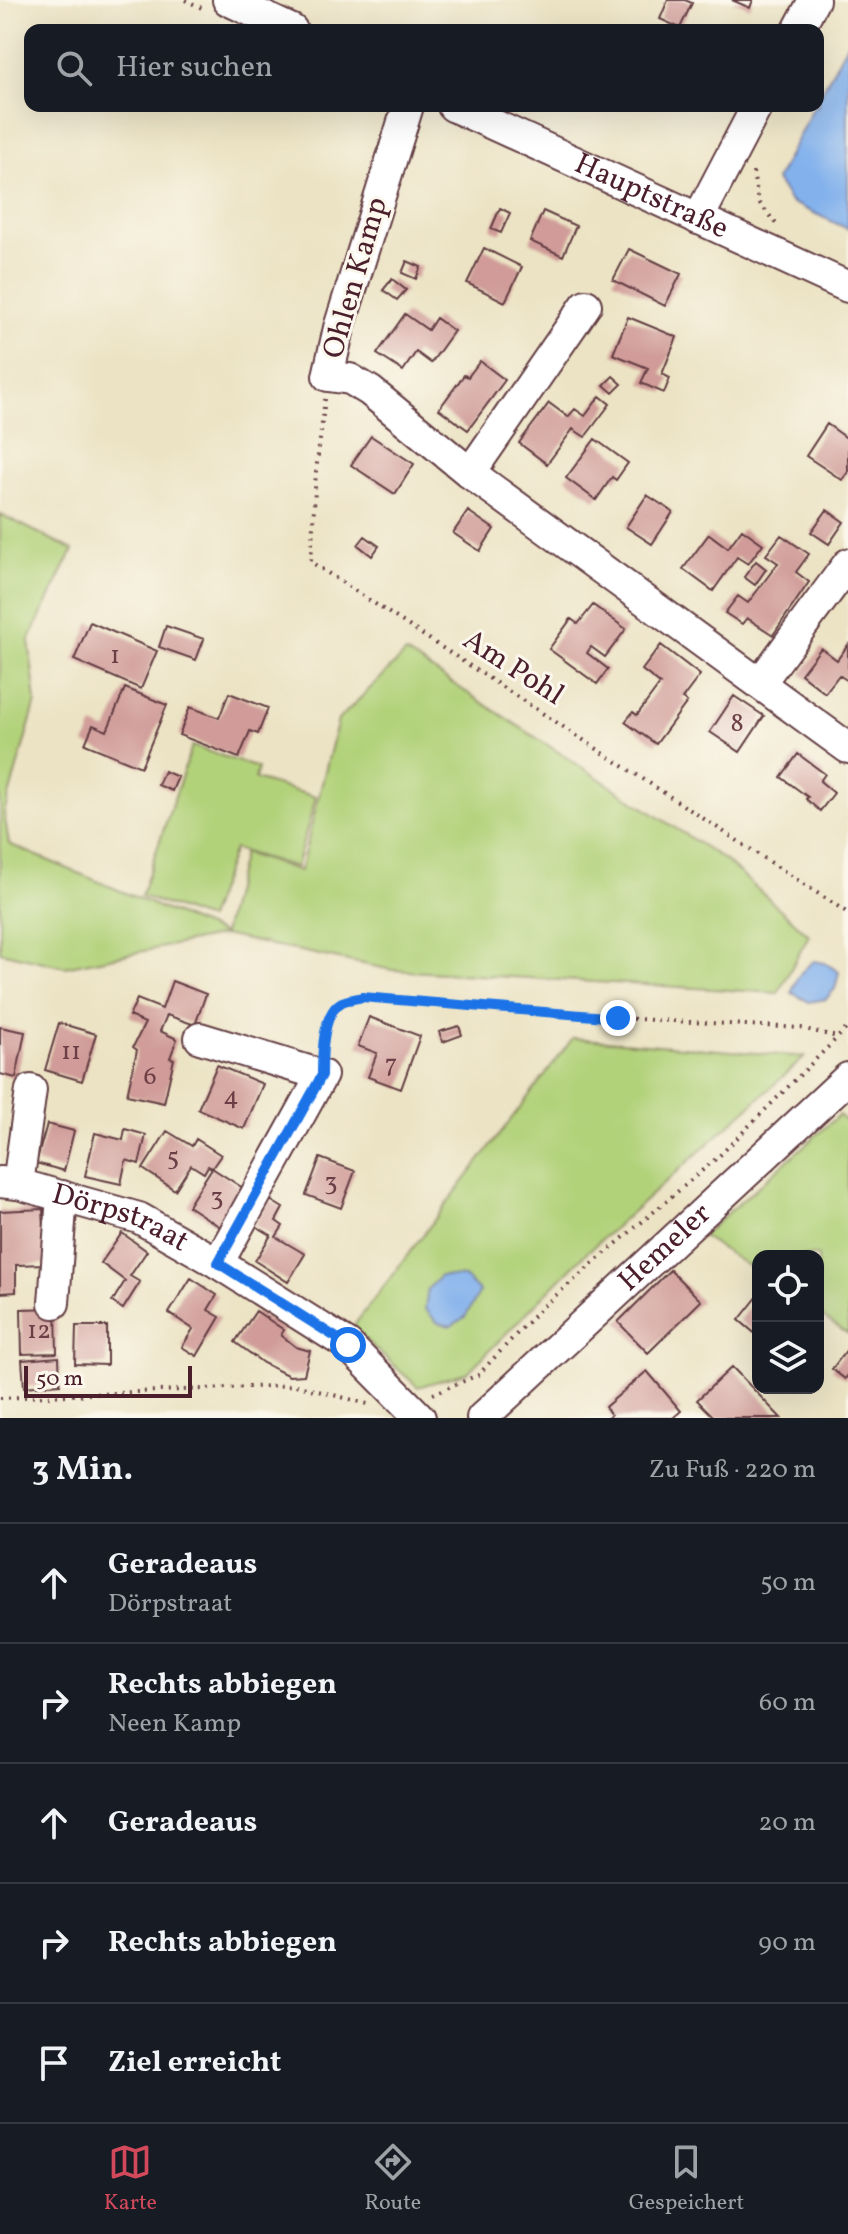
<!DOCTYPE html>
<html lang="de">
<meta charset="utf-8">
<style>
:root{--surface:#171b24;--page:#20242c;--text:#f1f3f6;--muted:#9ea1a6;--line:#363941;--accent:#d1495b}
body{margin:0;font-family:Vollkorn,serif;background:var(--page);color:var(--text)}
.controls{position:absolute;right:24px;bottom:24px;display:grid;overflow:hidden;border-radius:16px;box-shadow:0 8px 32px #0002}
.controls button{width:72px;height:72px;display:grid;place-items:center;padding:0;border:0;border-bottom:2px solid var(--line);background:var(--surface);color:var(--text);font:40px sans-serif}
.scale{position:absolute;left:24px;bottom:20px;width:168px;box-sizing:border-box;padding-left:8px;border:4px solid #4a1f2b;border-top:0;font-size:22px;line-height:28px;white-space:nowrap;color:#4a1f2b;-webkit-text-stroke:6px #fbf7ec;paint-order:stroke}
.stop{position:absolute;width:24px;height:24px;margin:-18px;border:6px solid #1a73e8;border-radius:50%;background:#fff}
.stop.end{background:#1a73e8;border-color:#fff;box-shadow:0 2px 8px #0008}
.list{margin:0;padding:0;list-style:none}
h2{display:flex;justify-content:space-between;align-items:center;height:104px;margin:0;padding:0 32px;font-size:34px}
h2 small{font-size:26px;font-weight:400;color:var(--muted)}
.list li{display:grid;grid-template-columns:52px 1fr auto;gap:24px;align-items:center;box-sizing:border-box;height:120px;padding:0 32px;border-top:2px solid var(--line)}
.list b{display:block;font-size:30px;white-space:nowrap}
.list p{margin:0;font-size:26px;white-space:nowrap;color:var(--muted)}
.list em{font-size:26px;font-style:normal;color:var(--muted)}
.icon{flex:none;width:44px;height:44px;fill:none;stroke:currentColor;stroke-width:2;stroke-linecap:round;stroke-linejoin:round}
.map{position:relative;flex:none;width:848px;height:1418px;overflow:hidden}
.search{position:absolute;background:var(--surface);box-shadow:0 8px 32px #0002;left:24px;right:24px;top:24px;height:88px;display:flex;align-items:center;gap:20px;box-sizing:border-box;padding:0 28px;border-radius:16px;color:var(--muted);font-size:30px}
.sheet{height:704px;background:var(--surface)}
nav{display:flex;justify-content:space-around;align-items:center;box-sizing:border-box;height:112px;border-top:2px solid var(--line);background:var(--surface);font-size:22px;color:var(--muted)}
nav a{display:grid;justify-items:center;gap:4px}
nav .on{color:var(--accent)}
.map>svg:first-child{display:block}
</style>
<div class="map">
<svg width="848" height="1418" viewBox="0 0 848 1418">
<rect width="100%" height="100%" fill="#fbf7ec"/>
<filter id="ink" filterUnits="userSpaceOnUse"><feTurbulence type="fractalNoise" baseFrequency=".0125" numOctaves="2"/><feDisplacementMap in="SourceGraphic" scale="16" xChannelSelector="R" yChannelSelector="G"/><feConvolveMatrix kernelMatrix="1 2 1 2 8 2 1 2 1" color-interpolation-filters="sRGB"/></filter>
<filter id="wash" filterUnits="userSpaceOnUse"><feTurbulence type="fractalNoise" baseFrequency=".006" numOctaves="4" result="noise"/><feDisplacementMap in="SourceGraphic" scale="32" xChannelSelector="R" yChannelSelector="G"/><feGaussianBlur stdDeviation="1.8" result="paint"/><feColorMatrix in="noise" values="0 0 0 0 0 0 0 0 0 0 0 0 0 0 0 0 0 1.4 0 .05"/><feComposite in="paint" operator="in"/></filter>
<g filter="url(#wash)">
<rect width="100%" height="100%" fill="#ece3c4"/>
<path fill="#b2d27a" stroke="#7e7852" stroke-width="2" d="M 0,514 L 73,550 L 29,640 L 36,702 L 4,813 L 9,844 L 223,934 L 243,853 L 300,871 L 338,720 L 406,653 L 726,861 L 809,935 L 778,993 L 392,970 L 223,935 L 65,967 L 0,952 Z
M 192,746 L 258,768 L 255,779 L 316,797 L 296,867 L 234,849 L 208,919 L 141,896 Z
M 573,1038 L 805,1057 L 584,1255 L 468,1372 L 418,1387 L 352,1328 Z
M 839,1115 L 848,1123 L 848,1334 L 818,1314 L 818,1256 L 758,1256 L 758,1273 L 702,1236 Z"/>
<path fill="#82b1ec" stroke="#66688c" stroke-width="2" d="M 848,42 L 848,229 L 790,202 L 776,180 L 814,106 L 818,106 L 818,99 Z
M 814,961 L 825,963 L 839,972 L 835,989 L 826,999 L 809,1002 L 792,993 C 795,978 802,970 814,961 Z
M 440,1276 L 464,1277 L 480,1292 L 465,1317 L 451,1326 L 438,1323 L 425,1309 L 428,1289 Z"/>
<g id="blocks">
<path fill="#d09b98" d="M 668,0 L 685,0 L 692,3 L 680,28 L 660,19 Z
M 732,0 L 753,0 L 750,8 Z
M 500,208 L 510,213 L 501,233 L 491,229 Z
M 543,211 L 576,226 L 563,256 L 530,241 Z
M 484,248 L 522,267 L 505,302 L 467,283 Z
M 629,249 L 681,274 L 665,306 L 613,280 Z
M 407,261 L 421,267 L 416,279 L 402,273 Z
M 392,279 L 406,290 L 397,300 L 383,290 Z
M 405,314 L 428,330 L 436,318 L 454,331 L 431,363 L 416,352 L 403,371 L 377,354 Z
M 628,317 L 677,337 L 662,374 L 670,378 L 664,393 L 641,383 L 648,368 L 613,354 Z
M 480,361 L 505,380 L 468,430 L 439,409 L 464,375 L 468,377 Z
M 613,376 L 622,384 L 613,393 L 604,385 Z
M 600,396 L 610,404 L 585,437 L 573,429 L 547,464 L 519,443 L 549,403 L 568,417 L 575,409 L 585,416 Z
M 827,424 L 848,439 L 848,472 L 842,480 L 806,456 Z
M 371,436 L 414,464 L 395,494 L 351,465 Z
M 595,439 L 628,463 L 616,480 L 612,477 L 596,500 L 566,478 Z
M 647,495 L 673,512 L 652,544 L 626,527 Z
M 827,510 L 844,522 L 829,544 L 811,532 Z
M 468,511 L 494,529 L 480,551 L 453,533 Z
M 742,529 L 763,544 L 748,564 L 737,557 L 713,591 L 683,569 L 709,534 L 728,548 Z
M 781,535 L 809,554 L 796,572 L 809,582 L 773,635 L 747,618 L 742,624 L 725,613 L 738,596 L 748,603 L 778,563 L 766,555 Z
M 365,536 L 379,546 L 372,556 L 358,545 Z
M 756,561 L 766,569 L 755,585 L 744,577 Z
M 593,605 L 626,629 L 605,657 L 591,647 L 587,653 L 608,669 L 597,684 L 549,649 L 571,619 L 578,624 Z
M 90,622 L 157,651 L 141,689 L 74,660 Z
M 166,626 L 204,639 L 196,660 L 159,647 Z
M 661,645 L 700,675 L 682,699 L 687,702 L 656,744 L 625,722 L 633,712 L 637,715 L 660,684 L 642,670 Z
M 848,645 L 848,681 L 839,675 L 825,693 L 801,674 L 821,648 L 837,660 Z
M 125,688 L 167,705 L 141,767 L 85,744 L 93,725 L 107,731 Z
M 229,693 L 268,708 L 258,734 L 250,731 L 239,758 L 179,735 L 190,707 L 219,718 Z
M 734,696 L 764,716 L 740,752 L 710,732 Z
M 798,754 L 825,774 L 820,781 L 834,793 L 820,811 L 806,799 L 808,797 L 781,777 Z
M 164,771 L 178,777 L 172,791 L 158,785 Z
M 172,981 L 206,994 L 195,1025 L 167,1015 L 160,1031 L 177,1039 L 170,1058 L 174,1059 L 164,1103 L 127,1095 L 137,1050 L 133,1047 L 145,1023 L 129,1016 L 137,999 L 162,1009 Z
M 369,1017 L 420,1036 L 401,1089 L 368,1077 L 377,1053 L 358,1046 Z
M 59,1023 L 96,1034 L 82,1081 L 45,1070 Z
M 459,1026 L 462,1035 L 443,1042 L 439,1032 Z
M 0,1027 L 25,1032 L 16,1078 L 0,1074 Z
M 217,1065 L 263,1084 L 244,1129 L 198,1109 Z
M 47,1124 L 74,1131 L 64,1171 L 36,1163 Z
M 125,1129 L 146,1135 L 139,1164 L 126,1160 L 121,1184 L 85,1176 L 95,1133 L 123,1140 Z
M 167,1131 L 192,1146 L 196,1139 L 221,1155 L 212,1168 L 208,1166 L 204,1173 L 191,1165 L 175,1190 L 143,1169 Z
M 320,1158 L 355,1171 L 341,1208 L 306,1195 Z
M 212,1168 L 246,1190 L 222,1228 L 188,1206 Z
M 270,1200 L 283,1208 L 276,1221 L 283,1226 L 276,1237 L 305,1254 L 288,1282 L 255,1261 L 271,1235 L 254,1225 Z
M 43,1209 L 46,1264 L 16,1265 L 16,1292 L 0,1293 L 0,1211 Z
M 122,1233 L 147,1251 L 130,1276 L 140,1282 L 123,1309 L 112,1302 L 125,1281 L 101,1263 Z
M 670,1270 L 701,1301 L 648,1353 L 618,1322 Z
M 191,1278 L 217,1295 L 208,1310 L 220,1317 L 197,1356 L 182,1347 L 193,1329 L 169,1313 Z
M 758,1296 L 758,1336 L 739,1320 Z
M 56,1308 L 57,1353 L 22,1354 L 21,1309 Z
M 256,1311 L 284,1330 L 281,1335 L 296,1347 L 310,1351 L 304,1375 L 289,1376 L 263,1363 L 235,1342 Z
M 76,1326 L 107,1326 L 107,1365 L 75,1364 Z
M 848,1348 L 848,1375 L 845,1379 L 832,1369 Z
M 59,1357 L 60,1384 L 24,1387 L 22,1360 Z
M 732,1367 L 781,1418 L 715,1418 L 697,1400 Z
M 647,1371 L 681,1411 L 673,1418 L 608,1418 L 611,1415 L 605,1407 Z"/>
</g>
</g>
<g filter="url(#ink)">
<use href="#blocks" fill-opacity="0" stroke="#623c42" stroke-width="2"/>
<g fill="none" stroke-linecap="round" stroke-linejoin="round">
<g stroke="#623c42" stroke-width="34">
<g id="minor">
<path d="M 228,0 L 292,30"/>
<path d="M 798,30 L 814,0"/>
<path d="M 408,106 L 339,328 L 328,376 L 350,379 L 370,391 L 470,473 L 848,748"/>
<path id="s1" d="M 453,106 L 848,287"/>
<path d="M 698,219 L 757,106"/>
<path d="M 470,473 L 586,305"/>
<path d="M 760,683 L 848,564"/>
<path d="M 200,1038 L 322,1075 L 218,1263"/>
<path id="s2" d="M 0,1182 L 18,1184 L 139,1218 L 218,1263 L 348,1345 L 420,1418"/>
<path d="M 18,1184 L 31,1090"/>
<path d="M 54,1303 L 62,1196"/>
<path id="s3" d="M 482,1418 L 848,1078"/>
</g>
</g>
<path stroke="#623c42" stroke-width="4" stroke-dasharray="2 6" stroke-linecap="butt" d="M 185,0 L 204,9
M 753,172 L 758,201 L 777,225
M 325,399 L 316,471 L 311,562 L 848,913
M 321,1049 C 330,1017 328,1005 362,997 L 618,1018 L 801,1028 L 837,1037
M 433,1394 L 478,1375 L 541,1308 L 718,1157 L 848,1027
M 0,1398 L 295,1385 L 368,1404"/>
<use href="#minor" stroke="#fff" stroke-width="30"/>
</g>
</g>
<g fill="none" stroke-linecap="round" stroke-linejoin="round" filter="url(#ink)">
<path stroke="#1a73e8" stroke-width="10" d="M 348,1345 L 218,1263 L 322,1075 C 322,1056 322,1012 342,1002 C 348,999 356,999 362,997 L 618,1018"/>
</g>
<g text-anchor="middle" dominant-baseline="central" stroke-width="6" stroke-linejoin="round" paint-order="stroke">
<g font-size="26" fill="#6c3e46">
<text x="115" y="656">1</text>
<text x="737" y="724">8</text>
<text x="71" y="1052">11</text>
<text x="391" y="1065">7</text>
<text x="150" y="1077">6</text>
<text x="231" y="1097">4</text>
<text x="173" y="1158">5</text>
<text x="331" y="1183">3</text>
<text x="217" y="1198">3</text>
<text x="39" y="1331">12</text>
</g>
<g font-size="30" fill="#4a1f2b" stroke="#fbf7ec">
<text stroke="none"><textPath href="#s1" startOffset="218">Hauptstraße</textPath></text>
<text transform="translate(356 278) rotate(-74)">Ohlen Kamp</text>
<text transform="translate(513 668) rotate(33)">Am Pohl</text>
<text stroke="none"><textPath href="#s2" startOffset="126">Dörpstraat</textPath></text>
<text stroke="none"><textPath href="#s3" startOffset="250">Hemeler</textPath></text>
</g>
</g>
</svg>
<div class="controls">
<button><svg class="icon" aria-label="locate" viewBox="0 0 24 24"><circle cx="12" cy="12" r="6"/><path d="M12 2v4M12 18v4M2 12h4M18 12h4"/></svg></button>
<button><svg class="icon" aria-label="layers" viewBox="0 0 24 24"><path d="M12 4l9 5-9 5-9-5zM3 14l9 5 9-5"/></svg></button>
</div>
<div class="scale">50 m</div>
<div class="stop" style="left:348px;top:1345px"></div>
<div class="stop end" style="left:618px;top:1018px"></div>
<div class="search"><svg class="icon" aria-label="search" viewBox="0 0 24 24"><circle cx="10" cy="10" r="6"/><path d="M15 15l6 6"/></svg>Hier suchen</div>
</div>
<section class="sheet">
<h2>3 Min.<small>Zu Fuß · 220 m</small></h2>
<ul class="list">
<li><svg class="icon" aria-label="ahead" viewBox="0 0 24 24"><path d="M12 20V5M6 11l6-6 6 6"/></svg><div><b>Geradeaus</b><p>Dörpstraat</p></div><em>50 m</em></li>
<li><svg class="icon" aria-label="right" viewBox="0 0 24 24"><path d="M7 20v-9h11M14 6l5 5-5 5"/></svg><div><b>Rechts abbiegen</b><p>Neen Kamp</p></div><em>60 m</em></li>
<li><svg class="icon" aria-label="ahead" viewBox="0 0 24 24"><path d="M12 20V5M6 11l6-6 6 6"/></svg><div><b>Geradeaus</b></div><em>20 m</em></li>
<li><svg class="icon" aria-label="right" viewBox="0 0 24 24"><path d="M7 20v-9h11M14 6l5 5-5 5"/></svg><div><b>Rechts abbiegen</b></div><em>90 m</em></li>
<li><svg class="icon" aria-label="arrive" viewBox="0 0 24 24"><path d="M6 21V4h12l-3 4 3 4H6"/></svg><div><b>Ziel erreicht</b></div></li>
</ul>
</section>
<nav>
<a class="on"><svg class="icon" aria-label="map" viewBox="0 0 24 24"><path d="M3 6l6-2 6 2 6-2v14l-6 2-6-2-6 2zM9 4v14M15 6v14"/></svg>Karte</a>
<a><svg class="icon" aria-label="directions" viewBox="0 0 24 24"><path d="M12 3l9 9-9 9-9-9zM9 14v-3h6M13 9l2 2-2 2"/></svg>Route</a>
<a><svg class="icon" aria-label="saved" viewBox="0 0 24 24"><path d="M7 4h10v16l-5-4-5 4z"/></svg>Gespeichert</a>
</nav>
